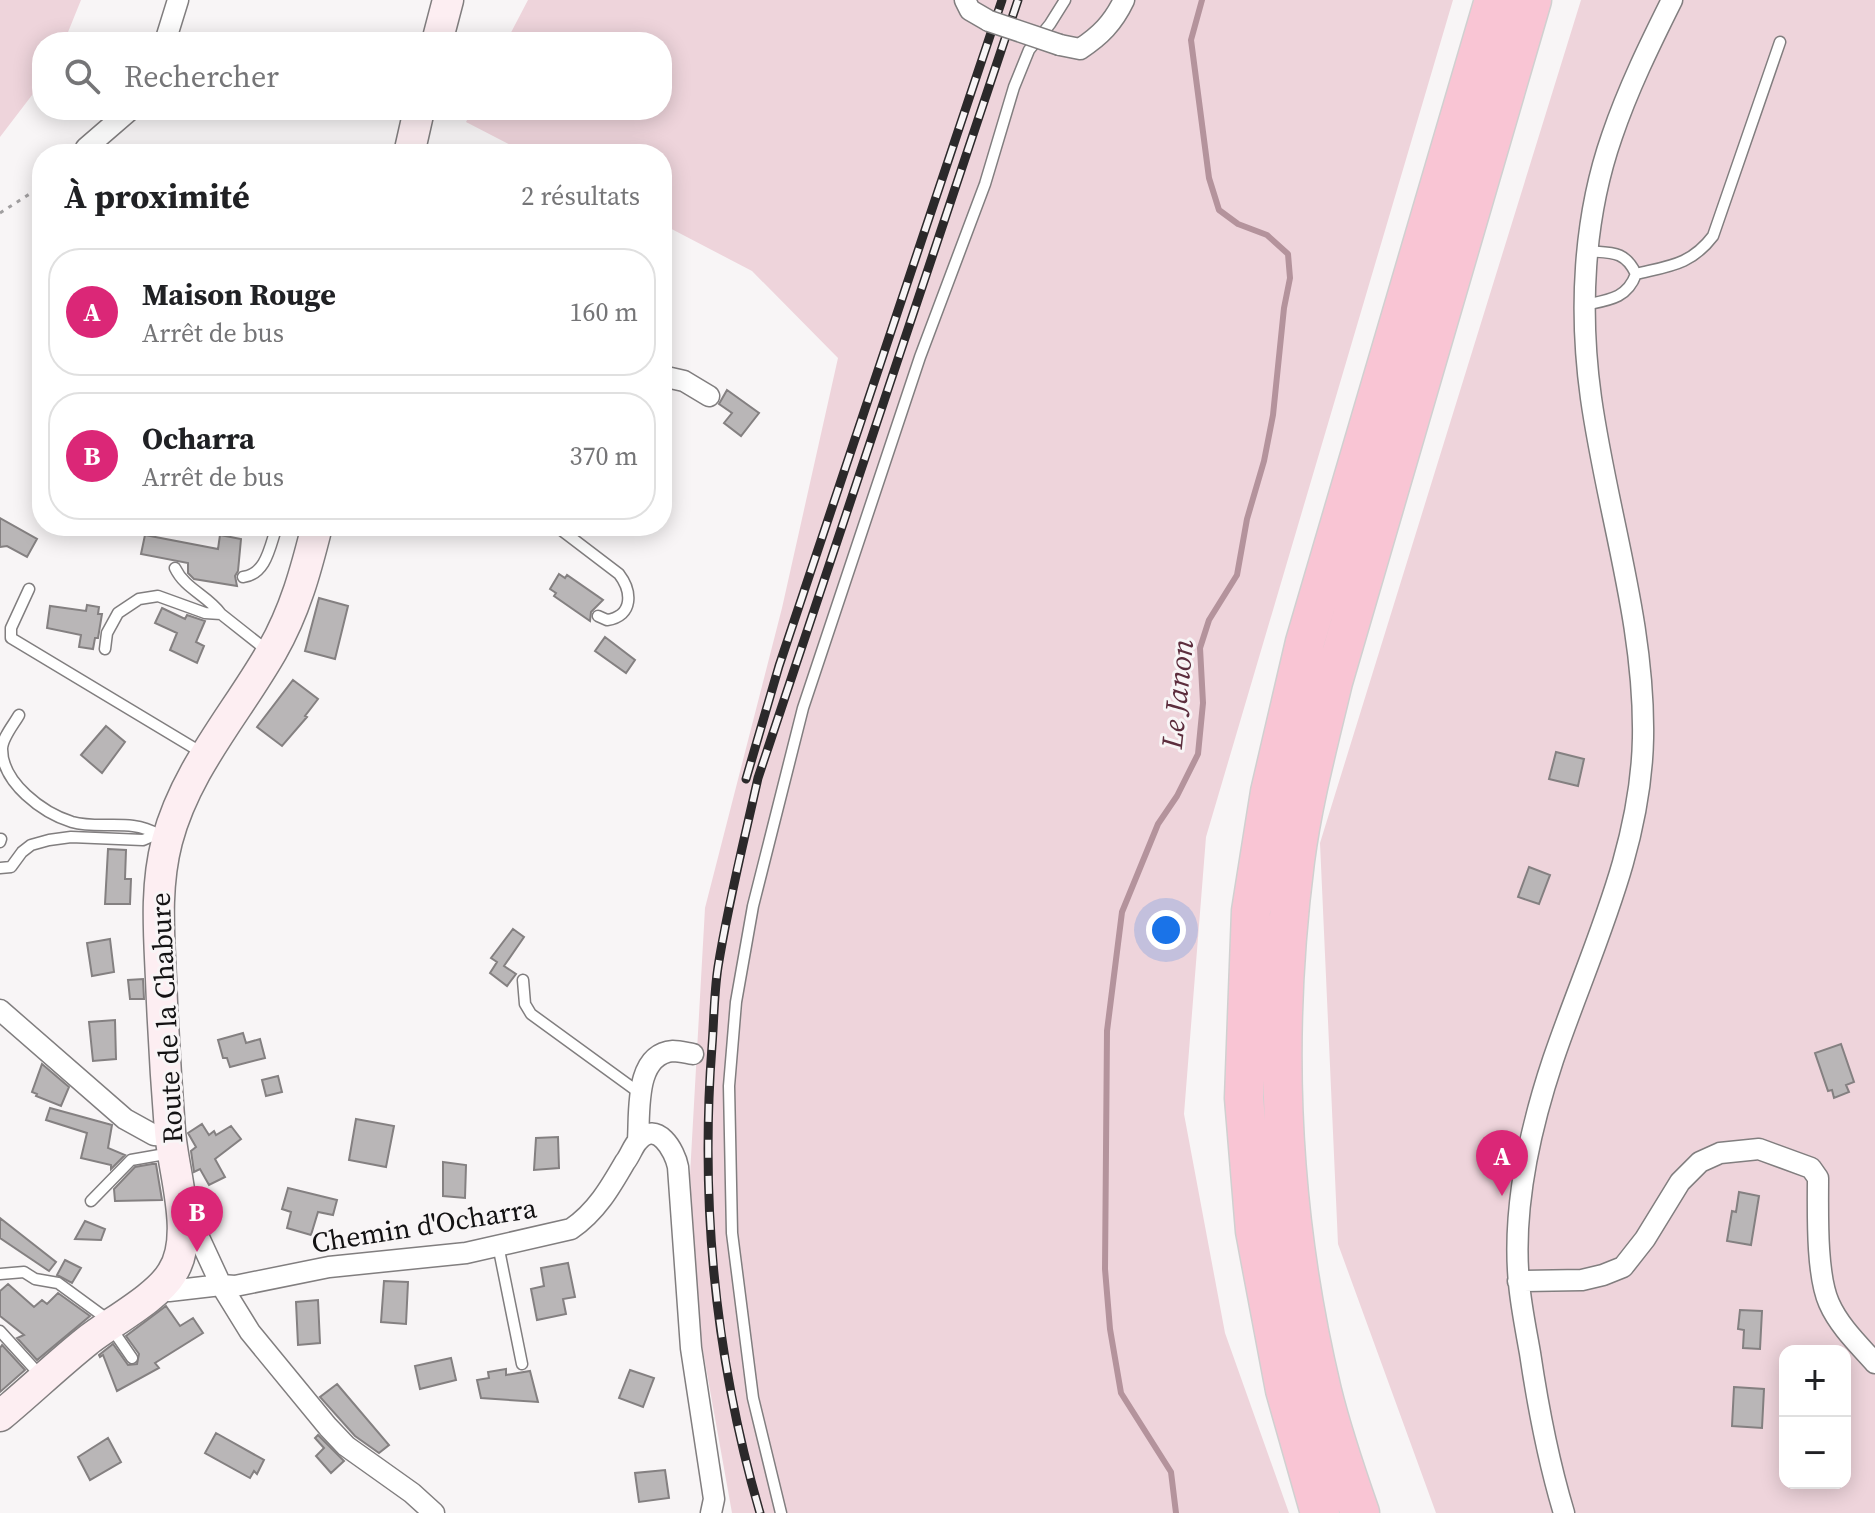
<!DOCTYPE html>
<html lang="fr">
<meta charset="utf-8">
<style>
:root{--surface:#fff;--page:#f2f2f2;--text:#202124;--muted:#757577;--line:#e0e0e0;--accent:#db2777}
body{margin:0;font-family:"Source Serif 4",serif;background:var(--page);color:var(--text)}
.controls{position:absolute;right:24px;bottom:24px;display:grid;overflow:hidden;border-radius:16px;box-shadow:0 4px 20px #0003}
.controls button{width:72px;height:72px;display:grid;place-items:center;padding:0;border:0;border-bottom:2px solid var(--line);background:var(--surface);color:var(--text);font:40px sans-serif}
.you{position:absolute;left:1166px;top:930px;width:28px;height:28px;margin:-20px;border:6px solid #fff;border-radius:50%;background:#1a73e8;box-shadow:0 0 0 12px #1a73e833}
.badge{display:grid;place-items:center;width:52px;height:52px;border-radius:50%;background:var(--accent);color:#fff;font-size:26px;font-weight:700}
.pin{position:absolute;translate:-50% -66px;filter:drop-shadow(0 2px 4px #0008)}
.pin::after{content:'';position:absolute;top:42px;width:28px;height:24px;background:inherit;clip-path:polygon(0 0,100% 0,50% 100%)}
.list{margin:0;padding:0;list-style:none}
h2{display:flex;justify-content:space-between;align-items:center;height:104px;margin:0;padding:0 32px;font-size:34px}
h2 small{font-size:26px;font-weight:400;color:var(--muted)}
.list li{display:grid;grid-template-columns:52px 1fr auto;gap:24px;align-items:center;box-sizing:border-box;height:128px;margin:0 16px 16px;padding:0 16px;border:2px solid var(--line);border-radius:32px}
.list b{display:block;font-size:30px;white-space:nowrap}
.list p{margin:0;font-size:26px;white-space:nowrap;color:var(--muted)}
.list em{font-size:26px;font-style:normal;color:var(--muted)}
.icon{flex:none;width:44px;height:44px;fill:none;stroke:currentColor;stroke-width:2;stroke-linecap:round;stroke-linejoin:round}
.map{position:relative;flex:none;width:1875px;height:1513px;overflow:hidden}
.search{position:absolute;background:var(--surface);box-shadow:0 4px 20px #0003;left:32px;top:32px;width:640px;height:88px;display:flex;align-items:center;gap:20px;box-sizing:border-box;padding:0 28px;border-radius:32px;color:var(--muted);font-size:30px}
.panel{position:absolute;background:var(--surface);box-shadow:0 4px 20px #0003;left:32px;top:144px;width:640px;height:392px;border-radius:32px}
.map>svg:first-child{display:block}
</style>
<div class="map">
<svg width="1875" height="1513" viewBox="0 0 1875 1513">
<rect width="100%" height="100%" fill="#f8f5f6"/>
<path fill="#eed4db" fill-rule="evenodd" d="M 0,0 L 81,0 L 64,42 L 42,42 L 42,82 L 0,137 Z
M 528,0 L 1453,0 L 1206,837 L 1184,1114 L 1225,1333 L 1289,1513 L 732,1513 L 698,1323 L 690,1175 L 705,908 L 782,608 L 838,358 L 752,271 L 662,224 L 662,154 L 528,154 L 466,122 L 472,110 L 662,110 L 662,42 L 506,42 Z
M 1581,0 L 1875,0 L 1875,1513 L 1436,1513 L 1338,1244 L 1320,843 ZM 1785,1351 L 1845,1351 L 1845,1483 L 1785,1483 Z"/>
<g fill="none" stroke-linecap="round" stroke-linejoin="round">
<path stroke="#b4939c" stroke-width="6" d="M 1176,1513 L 1171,1472 L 1121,1393 L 1110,1329 L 1105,1269 L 1107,1031 L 1122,912 L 1158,824 L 1177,796 L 1198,754 L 1203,703 L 1200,648 L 1209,620 L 1237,575 L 1247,519 L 1264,461 L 1273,415 L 1284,308 L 1290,278 L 1288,254 L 1267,235 L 1238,224 L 1219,210 L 1209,178 L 1191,40 L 1202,0"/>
</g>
<path fill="#b9b6b7" stroke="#848081" stroke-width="2" d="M 727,390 L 759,413 L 741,436 L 724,423 L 732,413 L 719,404 Z
M 0,518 L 37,539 L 27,557 L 7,546 L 0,547 Z
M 145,535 L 218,549 L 220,535 L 241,539 L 238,571 L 235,576 L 237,586 L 194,579 L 188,573 L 188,563 L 141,554 Z
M 559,574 L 565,578 L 567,575 L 603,600 L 591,612 L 590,621 L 554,596 L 556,593 L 550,589 Z
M 319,598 L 348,606 L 335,659 L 305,651 Z
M 87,605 L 99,607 L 98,614 L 102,614 L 98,638 L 95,638 L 93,649 L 79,647 L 81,635 L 47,628 L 50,606 L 86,611 Z
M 162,608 L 185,619 L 187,615 L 205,621 L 196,642 L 204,646 L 197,663 L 170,650 L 177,633 L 155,623 Z
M 605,637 L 635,660 L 626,673 L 595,651 Z
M 293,680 L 318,699 L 305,716 L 307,717 L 282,746 L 257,727 Z
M 106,726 L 125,742 L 102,773 L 81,755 Z
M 1556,752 L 1584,759 L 1578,786 L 1549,779 Z
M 108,849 L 126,850 L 125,879 L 131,879 L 130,904 L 105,904 Z
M 1529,867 L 1550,875 L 1539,904 L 1518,897 Z
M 513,929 L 524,937 L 504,966 L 516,974 L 507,986 L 490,973 L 497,962 L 491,958 Z
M 110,939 L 114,972 L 92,976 L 87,943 Z
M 143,979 L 144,999 L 130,999 L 128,980 Z
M 115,1020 L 116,1059 L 93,1061 L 89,1022 Z
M 243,1033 L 246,1043 L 260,1039 L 265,1058 L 230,1067 L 227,1058 L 223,1058 L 218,1040 Z
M 1841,1044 L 1854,1082 L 1846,1085 L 1849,1092 L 1834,1098 L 1832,1090 L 1828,1091 L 1815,1053 Z
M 42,1064 L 69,1087 L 61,1106 L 36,1096 L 37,1094 L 32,1092 Z
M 278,1076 L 282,1092 L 266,1096 L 262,1080 Z
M 50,1108 L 112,1125 L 108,1148 L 125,1155 L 111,1169 L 111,1165 L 81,1158 L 87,1133 L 46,1120 Z
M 356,1119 L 394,1126 L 386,1167 L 349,1160 Z
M 202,1124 L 209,1135 L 214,1131 L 216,1135 L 231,1126 L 241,1139 L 215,1159 L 225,1177 L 209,1185 L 200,1169 L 194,1172 L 191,1151 L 196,1147 L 188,1133 Z
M 558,1137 L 559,1168 L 534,1170 L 536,1138 Z
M 443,1162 L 466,1165 L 465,1198 L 443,1196 Z
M 152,1164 L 156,1164 L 162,1200 L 115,1201 L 114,1189 L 135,1167 Z
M 288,1188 L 337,1200 L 333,1215 L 318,1212 L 311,1235 L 287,1228 L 291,1212 L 282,1209 Z
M 1739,1192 L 1759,1196 L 1751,1245 L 1727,1241 L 1732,1211 L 1736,1212 Z
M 0,1218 L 56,1262 L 49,1271 L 0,1238 Z
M 85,1221 L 105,1229 L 101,1240 L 75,1239 Z
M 65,1260 L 81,1268 L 72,1283 L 57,1275 Z
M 568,1263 L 575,1297 L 563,1299 L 566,1314 L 537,1320 L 531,1289 L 544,1286 L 541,1268 Z
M 384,1281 L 408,1282 L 406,1324 L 381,1322 Z
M 8,1284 L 34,1307 L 42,1300 L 47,1304 L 58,1293 L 90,1316 L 37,1360 L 17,1338 L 24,1335 L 0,1316 L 0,1291 Z
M 318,1300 L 320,1343 L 298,1345 L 296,1302 Z
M 166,1306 L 180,1326 L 193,1318 L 203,1333 L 155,1363 L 159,1368 L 117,1391 L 103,1355 L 100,1357 L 99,1355 L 113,1344 L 128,1365 L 137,1364 L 139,1354 L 126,1336 Z
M 1740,1310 L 1762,1311 L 1760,1349 L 1743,1348 L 1744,1330 L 1738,1329 Z
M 2,1345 L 25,1370 L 0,1392 L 0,1348 Z
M 451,1358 L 456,1380 L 420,1389 L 415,1366 Z
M 506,1369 L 506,1375 L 530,1371 L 538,1402 L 481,1398 L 477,1380 L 489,1378 L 488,1372 Z
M 630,1370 L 654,1378 L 643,1407 L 619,1398 Z
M 337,1384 L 389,1445 L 379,1453 L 355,1436 L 320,1397 Z
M 1734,1387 L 1764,1389 L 1762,1428 L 1732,1426 Z
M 216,1433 L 264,1460 L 257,1474 L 254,1471 L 250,1478 L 205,1453 Z
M 318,1435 L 344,1461 L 331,1473 L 316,1456 L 324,1448 L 315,1438 Z
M 108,1438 L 121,1462 L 90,1480 L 78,1457 Z
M 665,1470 L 669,1498 L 639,1502 L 635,1473 Z"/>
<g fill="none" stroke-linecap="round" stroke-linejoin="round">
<g stroke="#817e7f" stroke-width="13">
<path id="lane" d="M 1636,274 C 1669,266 1691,265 1713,236 L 1780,42
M 1584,305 C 1608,300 1627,299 1636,274 C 1625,250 1611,253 1587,251
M 556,526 L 619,574 C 632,591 634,616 607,620 L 598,616
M 175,568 C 185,589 207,595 221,614
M 243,577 C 267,574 270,545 277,526
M 29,589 L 11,628 L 11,638 L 204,754
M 105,649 L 107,633 L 118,613 L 139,599 L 158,596 L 205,613 L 221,614 L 269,652
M 19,715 C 14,724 2,738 2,749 C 2,783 43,813 72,822 C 100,830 131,818 157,834
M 0,842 L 1,839
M 0,868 L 11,867 L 22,852 L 31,845 L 49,840 L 71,837 L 143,840 L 157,834 L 162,836
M 523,980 L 525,1004 L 531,1014 L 641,1094
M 91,1201 L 131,1160 L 171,1153
M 498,1245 L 522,1364
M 0,1274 L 24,1272 L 35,1279 L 58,1283 L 103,1316 L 132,1358
M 0,1331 L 40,1375
M 781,1513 L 753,1398 L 732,1233 L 729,1086 L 736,1002 L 753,906 L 803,708 L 920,357 L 985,184 L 1014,87 L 1029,50 L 1050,24 L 1065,0"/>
</g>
<g stroke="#817e7f" stroke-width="23">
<path id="street" d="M 965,0 L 970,10 L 989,21
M 165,42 L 178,0
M 1060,45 L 1080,49 C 1100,36 1113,23 1124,0
M 86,148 L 130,110
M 662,376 L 684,381 L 709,396
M 0,1010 L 125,1119 L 154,1135 L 170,1136
M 638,1140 C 640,1113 634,1054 673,1051 C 679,1051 687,1053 693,1054
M 183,1229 L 196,1231 L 221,1285 L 235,1286 L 329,1267 L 466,1253 L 571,1229 C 596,1212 610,1188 625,1162 C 630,1156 633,1146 638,1141 C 657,1119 675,1151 678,1167 L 691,1348 L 714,1499 L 711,1513
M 1518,1281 L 1582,1280 L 1603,1275 L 1623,1267 L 1645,1239 L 1680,1182 L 1700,1162 L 1720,1153 L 1759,1149 L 1811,1168 L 1818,1178 C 1818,1211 1816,1274 1829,1303 C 1839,1326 1859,1345 1875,1363
M 161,1286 L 169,1291 L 221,1285 L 250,1332 L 328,1427 L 346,1446 L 412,1493 L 434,1513
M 1564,1513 C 1548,1460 1538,1407 1530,1353 C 1526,1330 1521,1306 1519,1283 C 1512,1210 1530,1129 1553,1060 C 1589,954 1641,852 1643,738 C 1645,622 1607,512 1591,398 C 1579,312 1583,219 1612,136 C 1628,89 1650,44 1672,0"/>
</g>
<g stroke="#817e7f" stroke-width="33">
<path id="secondary" d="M 437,42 L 448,0
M 409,154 L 419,110
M 0,1416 C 29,1392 57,1365 87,1341 C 111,1322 157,1298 172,1273 C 196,1237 173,1172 170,1131 C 166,1080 163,1030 161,979 C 159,933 155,887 167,841 C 186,769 236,714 272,651 C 295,611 306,570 317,526"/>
</g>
<g stroke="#d0d0d0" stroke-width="41">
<path id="highway" d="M 1320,1513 L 1285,1390 L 1255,1231 L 1244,1098 L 1251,911 L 1270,792 L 1305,642 L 1494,0
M 1360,1513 C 1346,1473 1332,1432 1322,1391 C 1280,1216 1272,1039 1295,861 C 1303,800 1319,741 1333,682 L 1532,0"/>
</g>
<path stroke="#a19fa0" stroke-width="3" stroke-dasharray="4 6" stroke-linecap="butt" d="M 0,213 L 42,186"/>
<use href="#lane" stroke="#fff" stroke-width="10"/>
<use href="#street" stroke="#fff" stroke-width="20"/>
<use href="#secondary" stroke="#fdeef2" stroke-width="30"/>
<use href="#highway" stroke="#f9c5d4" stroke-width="38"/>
<g stroke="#2b292a" stroke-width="9">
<path id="rail" d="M 746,779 L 779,666 L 1002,0
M 760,1513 C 716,1362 700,1203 712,1046 C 714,1020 714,993 718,967 C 728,904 744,841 758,778 L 1018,0"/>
</g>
<use href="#rail" stroke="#f8f5f6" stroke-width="6" stroke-dasharray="18" stroke-linecap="butt"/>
<g stroke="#817e7f" stroke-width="23" stroke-linecap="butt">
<path id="street-bridge" d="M 989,21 L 1060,45"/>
</g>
<use href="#street-bridge" stroke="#fff" stroke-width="20"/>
</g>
<g text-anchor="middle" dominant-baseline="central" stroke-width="6" stroke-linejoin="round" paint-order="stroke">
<g font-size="28" fill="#131213" stroke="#f8f5f6">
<text transform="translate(166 1018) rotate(-93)">Route de la Chabure</text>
<text transform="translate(424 1225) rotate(-9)">Chemin d'Ocharra</text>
</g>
<g font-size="30" font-style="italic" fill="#5c2d3d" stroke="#f8f5f6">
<text transform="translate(1177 694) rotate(-84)">Le Janon</text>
</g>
</g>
</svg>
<div class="controls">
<button>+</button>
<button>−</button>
</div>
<div class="you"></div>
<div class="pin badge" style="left:1502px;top:1196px">A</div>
<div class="pin badge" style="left:197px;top:1252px">B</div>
<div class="search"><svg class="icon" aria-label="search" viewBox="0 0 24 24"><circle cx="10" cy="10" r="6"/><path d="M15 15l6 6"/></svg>Rechercher</div>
<section class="panel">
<h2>À proximité<small>2 résultats</small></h2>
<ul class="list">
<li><span class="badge">A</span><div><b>Maison Rouge</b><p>Arrêt de bus</p></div><em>160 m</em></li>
<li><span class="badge">B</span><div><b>Ocharra</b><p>Arrêt de bus</p></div><em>370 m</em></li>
</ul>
</section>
</div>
